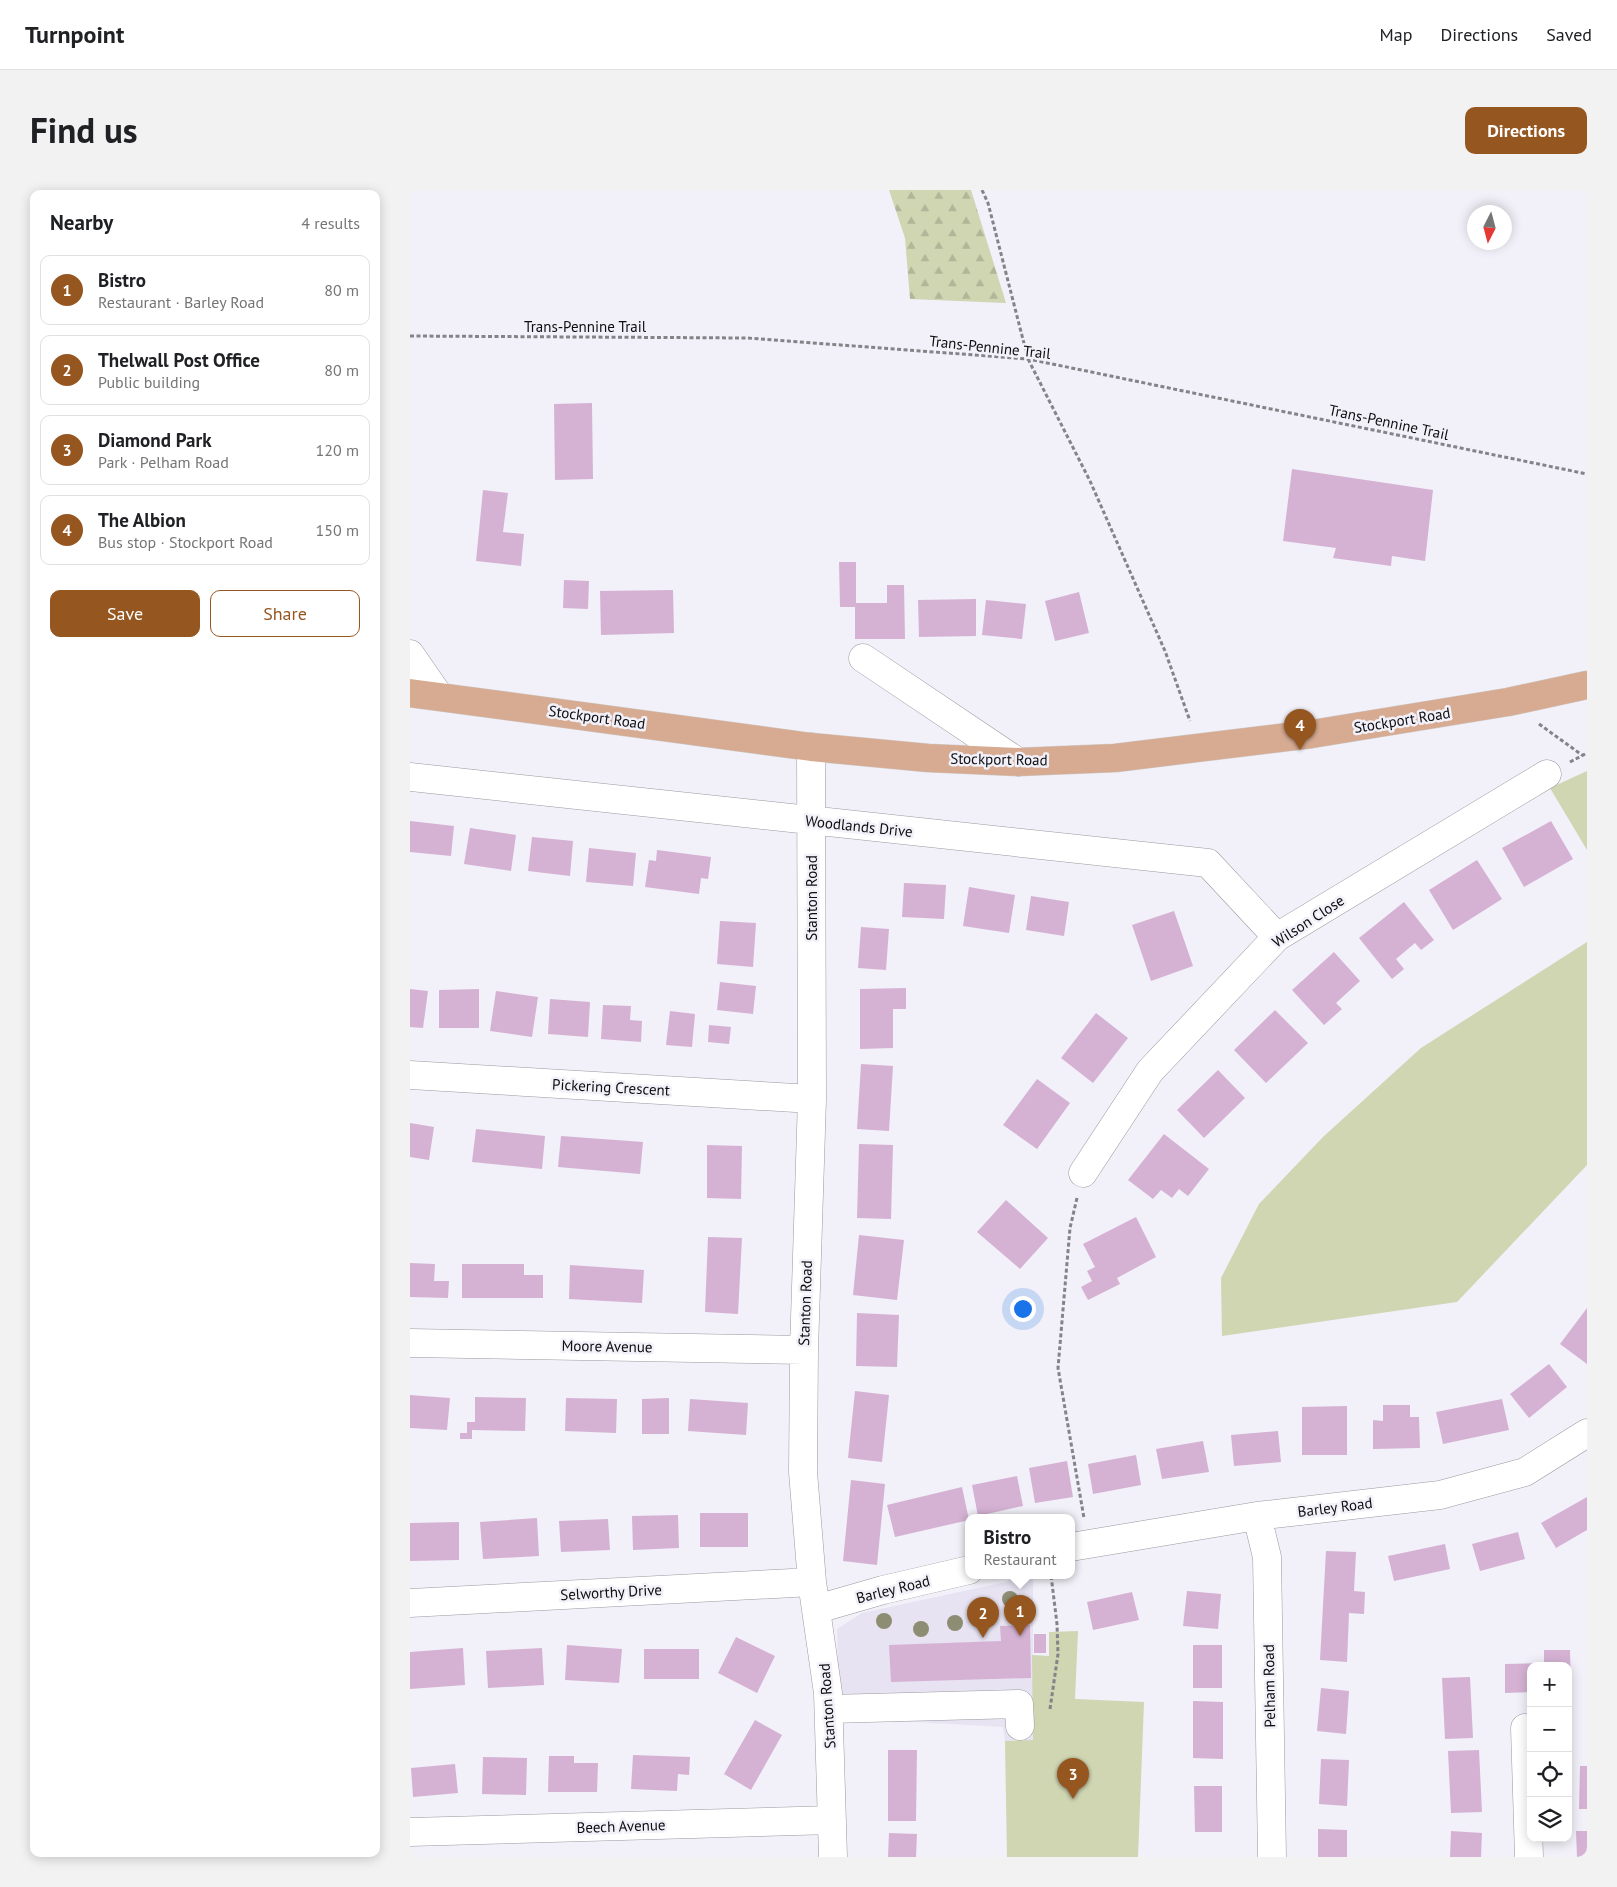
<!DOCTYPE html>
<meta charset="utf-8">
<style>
:root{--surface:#fff;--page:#f2f2f2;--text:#202124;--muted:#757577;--line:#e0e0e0;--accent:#965620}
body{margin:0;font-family:"PT Sans",sans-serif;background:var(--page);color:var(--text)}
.controls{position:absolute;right:15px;bottom:15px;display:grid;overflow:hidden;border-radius:10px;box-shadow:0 2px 12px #0003}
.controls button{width:45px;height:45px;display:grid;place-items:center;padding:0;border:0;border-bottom:1px solid var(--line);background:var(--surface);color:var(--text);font:25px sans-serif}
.compass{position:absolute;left:1057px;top:15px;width:45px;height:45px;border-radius:50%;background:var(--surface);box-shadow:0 2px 12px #0003;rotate:186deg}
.you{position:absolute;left:612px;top:1118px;width:18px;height:18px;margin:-12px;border:4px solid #fff;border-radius:50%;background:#1a73e8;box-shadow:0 0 0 8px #1a73e833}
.badge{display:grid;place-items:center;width:32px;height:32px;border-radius:50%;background:var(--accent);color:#fff;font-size:16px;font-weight:700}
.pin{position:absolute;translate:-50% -41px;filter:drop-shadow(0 1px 2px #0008)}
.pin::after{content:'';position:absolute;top:26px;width:18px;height:15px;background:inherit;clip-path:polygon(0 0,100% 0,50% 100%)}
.popup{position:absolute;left:555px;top:1324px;width:110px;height:65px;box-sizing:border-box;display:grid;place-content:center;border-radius:10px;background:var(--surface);filter:drop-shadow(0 1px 4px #0005);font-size:16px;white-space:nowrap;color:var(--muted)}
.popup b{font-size:19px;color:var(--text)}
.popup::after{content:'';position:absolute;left:50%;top:100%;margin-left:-10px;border:10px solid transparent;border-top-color:var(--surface)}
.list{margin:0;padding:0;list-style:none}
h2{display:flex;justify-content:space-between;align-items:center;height:65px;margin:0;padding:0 20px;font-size:21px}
h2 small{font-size:16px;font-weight:400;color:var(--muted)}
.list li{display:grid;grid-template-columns:32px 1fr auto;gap:15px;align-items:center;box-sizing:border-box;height:70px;margin:0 10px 10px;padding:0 10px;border:1px solid var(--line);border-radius:10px}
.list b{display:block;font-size:19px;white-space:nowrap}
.list p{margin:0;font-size:16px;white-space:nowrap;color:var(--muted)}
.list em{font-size:16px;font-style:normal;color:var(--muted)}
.actions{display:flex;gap:10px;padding:15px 20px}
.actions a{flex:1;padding:11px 0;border:1px solid var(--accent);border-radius:10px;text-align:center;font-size:18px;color:var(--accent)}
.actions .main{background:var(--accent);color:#fff}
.icon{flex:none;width:28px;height:28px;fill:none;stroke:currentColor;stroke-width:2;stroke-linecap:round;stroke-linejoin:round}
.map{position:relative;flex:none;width:1177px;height:1667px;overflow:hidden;border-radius:10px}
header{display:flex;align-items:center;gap:30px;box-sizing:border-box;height:70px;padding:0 25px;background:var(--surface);border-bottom:1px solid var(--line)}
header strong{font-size:24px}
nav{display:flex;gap:28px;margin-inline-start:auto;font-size:18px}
.intro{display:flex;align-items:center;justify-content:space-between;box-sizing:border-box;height:120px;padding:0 30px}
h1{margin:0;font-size:35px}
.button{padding:12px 22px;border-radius:10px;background:var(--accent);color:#fff;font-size:18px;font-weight:700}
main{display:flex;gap:30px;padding:0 30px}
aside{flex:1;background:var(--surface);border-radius:10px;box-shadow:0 2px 12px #0003}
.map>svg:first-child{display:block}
</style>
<header>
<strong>Turnpoint</strong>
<nav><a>Map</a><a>Directions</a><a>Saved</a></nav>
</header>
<div class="intro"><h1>Find us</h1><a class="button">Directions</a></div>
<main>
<aside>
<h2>Nearby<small>4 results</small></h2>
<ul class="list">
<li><span class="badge">1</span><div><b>Bistro</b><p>Restaurant · Barley Road</p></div><em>80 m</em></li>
<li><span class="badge">2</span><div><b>Thelwall Post Office</b><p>Public building</p></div><em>80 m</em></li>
<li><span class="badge">3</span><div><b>Diamond Park</b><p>Park · Pelham Road</p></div><em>120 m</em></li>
<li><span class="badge">4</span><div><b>The Albion</b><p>Bus stop · Stockport Road</p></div><em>150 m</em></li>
</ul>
<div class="actions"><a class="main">Save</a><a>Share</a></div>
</aside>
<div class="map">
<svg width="1177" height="1667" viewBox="0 0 1177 1667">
<defs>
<pattern id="forest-firs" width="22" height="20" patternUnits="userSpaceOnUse" patternTransform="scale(1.25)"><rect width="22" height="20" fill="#d0d5b2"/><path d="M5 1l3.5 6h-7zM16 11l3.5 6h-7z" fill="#b1b698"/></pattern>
</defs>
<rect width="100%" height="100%" fill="#f2f0f8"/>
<path fill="#e7e3f2" d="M 610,1385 L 623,1385 L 623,1550 L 595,1551 L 593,1537 L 435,1528 L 428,1475 L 427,1439 L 452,1423 L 596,1392 Z"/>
<path fill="url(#forest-firs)" d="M 479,0 L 561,0 L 596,113 L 500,109 L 495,48 Z"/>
<path fill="#d0d5b2" d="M 1177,581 L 1177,660 L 1140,598 Z
M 1177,752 L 1177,975 L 1047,1112 L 812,1146 L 811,1088 L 849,1014 L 913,947 L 1011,858 Z
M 668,1441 L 665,1509 L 734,1512 L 728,1667 L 597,1667 L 595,1551 L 623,1550 L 622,1465 L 639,1466 L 639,1442 Z"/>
<path fill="#d5b2d4" d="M 182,213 L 183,289 L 145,290 L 144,214 Z
M 882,279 L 1023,300 L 1015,371 L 982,366 L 981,376 L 923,368 L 926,358 L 873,351 Z
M 73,300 L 98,303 L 93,342 L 114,344 L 111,376 L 66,371 Z
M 429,372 L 446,372 L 446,413 L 477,413 L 477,395 L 494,395 L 495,449 L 445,449 L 445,417 L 430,417 Z
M 154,390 L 179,391 L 178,419 L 153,418 Z
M 263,400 L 264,443 L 191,445 L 190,401 Z
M 669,402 L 679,443 L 645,451 L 635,411 Z
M 566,409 L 566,446 L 509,447 L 508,410 Z
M 576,410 L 616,414 L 612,449 L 572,445 Z
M 0,631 L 44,636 L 41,666 L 0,662 Z
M 1141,631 L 1163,669 L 1114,697 L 1092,658 Z
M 60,638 L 106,645 L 101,681 L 54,674 Z
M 122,647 L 163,651 L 160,686 L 118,681 Z
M 179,658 L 226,663 L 223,696 L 176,692 Z
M 247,660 L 301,667 L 298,689 L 291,688 L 289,704 L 235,697 L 239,670 L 246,671 Z
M 1067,670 L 1092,709 L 1043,740 L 1019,700 Z
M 494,693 L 536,695 L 534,729 L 492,727 Z
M 559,697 L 605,705 L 599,743 L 553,736 Z
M 621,706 L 659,712 L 654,746 L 616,740 Z
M 994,712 L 1024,750 L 1011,760 L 1005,753 L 986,769 L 994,779 L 982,789 L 949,748 Z
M 764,721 L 783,776 L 741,791 L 722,735 Z
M 310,731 L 346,733 L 343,777 L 307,774 Z
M 451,737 L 479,739 L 476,780 L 448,778 Z
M 924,762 L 950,791 L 926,813 L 932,819 L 914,835 L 882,800 Z
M 310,792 L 346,796 L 343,824 L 307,820 Z
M 496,798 L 496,819 L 483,819 L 483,858 L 450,859 L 450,799 Z
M 0,799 L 18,801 L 13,838 L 0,837 Z
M 69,799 L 69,838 L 29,838 L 29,800 Z
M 86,801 L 128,807 L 122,847 L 80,841 Z
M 140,809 L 180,812 L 178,847 L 138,844 Z
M 193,815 L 221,816 L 220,830 L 232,831 L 231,852 L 191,849 Z
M 865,820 L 898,853 L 856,893 L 824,860 Z
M 260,821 L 285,824 L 282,857 L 256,855 Z
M 686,823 L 718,848 L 683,893 L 651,868 Z
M 299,835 L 321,837 L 319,854 L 298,852 Z
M 451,874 L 483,876 L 479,941 L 447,939 Z
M 808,880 L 835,908 L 794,948 L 767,920 Z
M 627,889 L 660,913 L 627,959 L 593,935 Z
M 0,933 L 24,937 L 19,970 L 0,967 Z
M 66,939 L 135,946 L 132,979 L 62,972 Z
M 754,944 L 799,979 L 778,1006 L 769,999 L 762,1008 L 751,1000 L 743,1009 L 718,990 Z
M 151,946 L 233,952 L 230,984 L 148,977 Z
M 449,954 L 483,955 L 481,1029 L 447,1028 Z
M 297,955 L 332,956 L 331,1009 L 297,1008 Z
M 596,1010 L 638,1048 L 610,1079 L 567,1042 Z
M 726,1027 L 746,1067 L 707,1088 L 710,1094 L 678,1110 L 671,1097 L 682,1091 L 677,1081 L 685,1077 L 673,1054 Z
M 449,1045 L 494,1050 L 487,1110 L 443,1105 Z
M 298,1047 L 332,1048 L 328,1124 L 295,1122 Z
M 0,1073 L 25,1074 L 24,1091 L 39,1091 L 38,1108 L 0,1107 Z
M 52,1074 L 114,1074 L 114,1085 L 133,1085 L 133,1108 L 52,1108 Z
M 160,1075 L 234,1080 L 232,1113 L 159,1109 Z
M 1177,1118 L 1177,1174 L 1150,1154 Z
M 447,1123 L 489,1125 L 487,1177 L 446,1176 Z
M 1139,1174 L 1157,1197 L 1119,1228 L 1100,1204 Z
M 445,1201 L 479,1205 L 472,1272 L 438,1268 Z
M 0,1205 L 40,1208 L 37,1240 L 0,1238 Z
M 65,1207 L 116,1208 L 115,1241 L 62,1240 L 62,1249 L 50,1249 L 50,1243 L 57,1243 L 57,1232 L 65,1232 Z
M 156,1208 L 207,1209 L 206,1243 L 155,1241 Z
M 259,1208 L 259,1244 L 232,1244 L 232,1209 Z
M 280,1209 L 338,1213 L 336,1245 L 278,1241 Z
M 1092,1209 L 1099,1240 L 1033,1254 L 1026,1222 Z
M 973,1215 L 1000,1215 L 1000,1227 L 1009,1227 L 1010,1258 L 963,1259 L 963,1230 L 973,1231 Z
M 937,1216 L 937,1265 L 892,1265 L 892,1217 Z
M 868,1241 L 871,1272 L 824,1276 L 821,1245 Z
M 793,1251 L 799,1282 L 752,1289 L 746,1259 Z
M 726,1265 L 731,1295 L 683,1304 L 678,1274 Z
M 657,1271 L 663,1307 L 625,1313 L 619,1278 Z
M 607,1286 L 613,1316 L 568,1326 L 562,1295 Z
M 441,1290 L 475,1294 L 467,1375 L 433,1371 Z
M 552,1297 L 559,1330 L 485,1347 L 477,1315 Z
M 1177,1307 L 1177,1340 L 1146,1358 L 1131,1333 Z
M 290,1323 L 338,1323 L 338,1357 L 290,1357 Z
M 268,1325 L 269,1358 L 223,1360 L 222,1326 Z
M 127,1328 L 129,1366 L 73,1369 L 70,1332 Z
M 198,1329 L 200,1360 L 151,1362 L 149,1331 Z
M 49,1332 L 49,1370 L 0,1371 L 0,1333 Z
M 1108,1342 L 1115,1369 L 1070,1381 L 1062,1354 Z
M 1035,1354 L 1040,1379 L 984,1391 L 978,1366 Z
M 916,1361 L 946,1362 L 944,1401 L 955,1402 L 954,1424 L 939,1423 L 937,1472 L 910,1470 Z
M 777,1401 L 811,1404 L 808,1439 L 773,1436 Z
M 722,1402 L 729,1430 L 683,1440 L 677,1412 Z
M 620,1435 L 621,1488 L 481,1492 L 479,1455 L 591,1451 L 590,1436 Z
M 624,1444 L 636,1444 L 636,1463 L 624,1463 Z
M 326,1447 L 365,1466 L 347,1503 L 308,1483 Z
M 157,1455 L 212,1459 L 209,1493 L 155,1490 Z
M 783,1455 L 812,1455 L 812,1498 L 783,1498 Z
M 53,1458 L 55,1495 L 0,1499 L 0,1462 Z
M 132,1458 L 134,1495 L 78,1498 L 76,1461 Z
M 234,1459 L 289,1459 L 289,1489 L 234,1489 Z
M 1134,1460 L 1160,1460 L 1161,1502 L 1158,1502 L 1158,1476 L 1121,1476 L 1121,1502 L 1095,1503 L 1095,1474 L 1134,1473 Z
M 1060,1487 L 1063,1548 L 1035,1549 L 1032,1488 Z
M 911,1498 L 939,1501 L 936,1544 L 907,1541 Z
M 783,1511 L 813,1512 L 813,1569 L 783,1568 Z
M 345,1530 L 372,1545 L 341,1600 L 314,1584 Z
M 478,1560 L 507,1560 L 506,1631 L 478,1631 Z
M 1069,1560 L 1072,1622 L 1041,1623 L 1038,1561 Z
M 223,1565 L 280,1567 L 279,1585 L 268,1584 L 267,1601 L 221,1599 Z
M 139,1566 L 164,1566 L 164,1573 L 188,1573 L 187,1602 L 138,1602 Z
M 73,1567 L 117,1568 L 116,1605 L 72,1604 Z
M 911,1569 L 939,1570 L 937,1616 L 909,1614 Z
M 45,1574 L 48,1603 L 3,1607 L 1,1578 Z
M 1170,1576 L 1177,1576 L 1177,1619 L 1169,1619 Z
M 784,1596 L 812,1596 L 812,1642 L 785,1642 Z
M 908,1639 L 937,1640 L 937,1667 L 908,1667 Z
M 1041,1641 L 1072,1643 L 1071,1667 L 1040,1667 Z
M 1166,1641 L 1177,1641 L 1177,1667 L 1167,1667 Z
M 479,1643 L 507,1644 L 506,1667 L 478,1667 Z"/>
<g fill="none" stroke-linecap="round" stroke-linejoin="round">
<g stroke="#9b99a0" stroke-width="29">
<path id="minor" d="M 0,464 L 29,506
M 453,468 L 608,572
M 401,557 L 402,909 L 394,1160 L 393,1282 L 402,1392 L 418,1503 L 423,1667
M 0,587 L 798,673 L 867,747
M 0,885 L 402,909
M 673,983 L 740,881 L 867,747 L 1137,584
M 0,1153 L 394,1160
M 847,1326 L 857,1367 L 862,1667
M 661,1357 L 847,1326 L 1030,1305 L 1115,1282 L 1177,1243
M 0,1413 L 402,1392
M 407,1419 L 473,1400 L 559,1380
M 420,1519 L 609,1514 L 610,1536
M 1115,1538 L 1119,1667
M 0,1642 L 422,1630"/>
</g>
<g stroke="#cfcfcf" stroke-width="29">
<path id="major" d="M 0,503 L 401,557 L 518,568 L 608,572 L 705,568 L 902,544 L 1098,512 L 1177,495"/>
</g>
<path stroke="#848388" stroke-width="3" stroke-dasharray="4 2.5" stroke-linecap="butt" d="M 572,0 L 578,13 L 618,169 L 680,291 L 755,461 L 780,531
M 0,146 L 337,148 L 618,169 L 1177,284
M 1129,534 L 1172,565
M 1160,572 L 1177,563
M 667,1008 L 660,1038 L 648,1178 L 674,1328
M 640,1519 L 648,1464 L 647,1434 L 641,1385"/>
<use href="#minor" stroke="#fff" stroke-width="28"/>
<use href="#major" stroke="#d7ab92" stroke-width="28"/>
</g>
<g fill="#8c8d72">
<circle cx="600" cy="1409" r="8"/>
<circle cx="572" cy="1426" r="8"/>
<circle cx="474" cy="1431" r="8"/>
<circle cx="545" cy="1433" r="8"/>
<circle cx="511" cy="1439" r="8"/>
</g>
<g text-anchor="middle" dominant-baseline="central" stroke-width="5" stroke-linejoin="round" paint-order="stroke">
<g font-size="15" fill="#0d0d0f" stroke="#f2f0f8">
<text x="175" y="136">Trans-Pennine Trail</text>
<text transform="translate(580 157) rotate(6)">Trans-Pennine Trail</text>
<text transform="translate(979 232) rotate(12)">Trans-Pennine Trail</text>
<text transform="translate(187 527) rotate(8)">Stockport Road</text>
<text transform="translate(992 530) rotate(-9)">Stockport Road</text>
<text transform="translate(589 569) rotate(1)">Stockport Road</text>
<text transform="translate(449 636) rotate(6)">Woodlands Drive</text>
<text transform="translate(401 708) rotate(-90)">Stanton Road</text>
<text transform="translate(898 731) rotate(-33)">Wilson Close</text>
<text transform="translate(201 897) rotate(3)">Pickering Crescent</text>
<text transform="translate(395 1113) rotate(-88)">Stanton Road</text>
<text transform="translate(197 1156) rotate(1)">Moore Avenue</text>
<text transform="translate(925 1317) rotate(-7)">Barley Road</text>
<text transform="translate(483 1399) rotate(-14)">Barley Road</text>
<text transform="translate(201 1402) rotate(-3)">Selworthy Drive</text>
<text transform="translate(859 1496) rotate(-91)">Pelham Road</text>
<text transform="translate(417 1516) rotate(-94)">Stanton Road</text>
<text transform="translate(211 1636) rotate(-2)">Beech Avenue</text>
</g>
</g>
</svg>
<div class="controls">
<button>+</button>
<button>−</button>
<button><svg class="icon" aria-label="locate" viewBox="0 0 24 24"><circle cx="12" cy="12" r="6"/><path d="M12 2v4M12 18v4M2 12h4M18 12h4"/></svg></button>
<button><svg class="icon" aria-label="layers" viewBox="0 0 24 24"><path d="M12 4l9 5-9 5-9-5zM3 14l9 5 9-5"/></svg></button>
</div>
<svg class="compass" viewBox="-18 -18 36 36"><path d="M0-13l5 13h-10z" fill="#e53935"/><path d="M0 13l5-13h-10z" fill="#757577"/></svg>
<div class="you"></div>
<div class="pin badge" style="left:610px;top:1446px">1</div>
<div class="popup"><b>Bistro</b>Restaurant</div>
<div class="pin badge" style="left:573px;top:1448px">2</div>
<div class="pin badge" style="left:663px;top:1609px">3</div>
<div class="pin badge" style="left:890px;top:560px">4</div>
</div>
</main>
